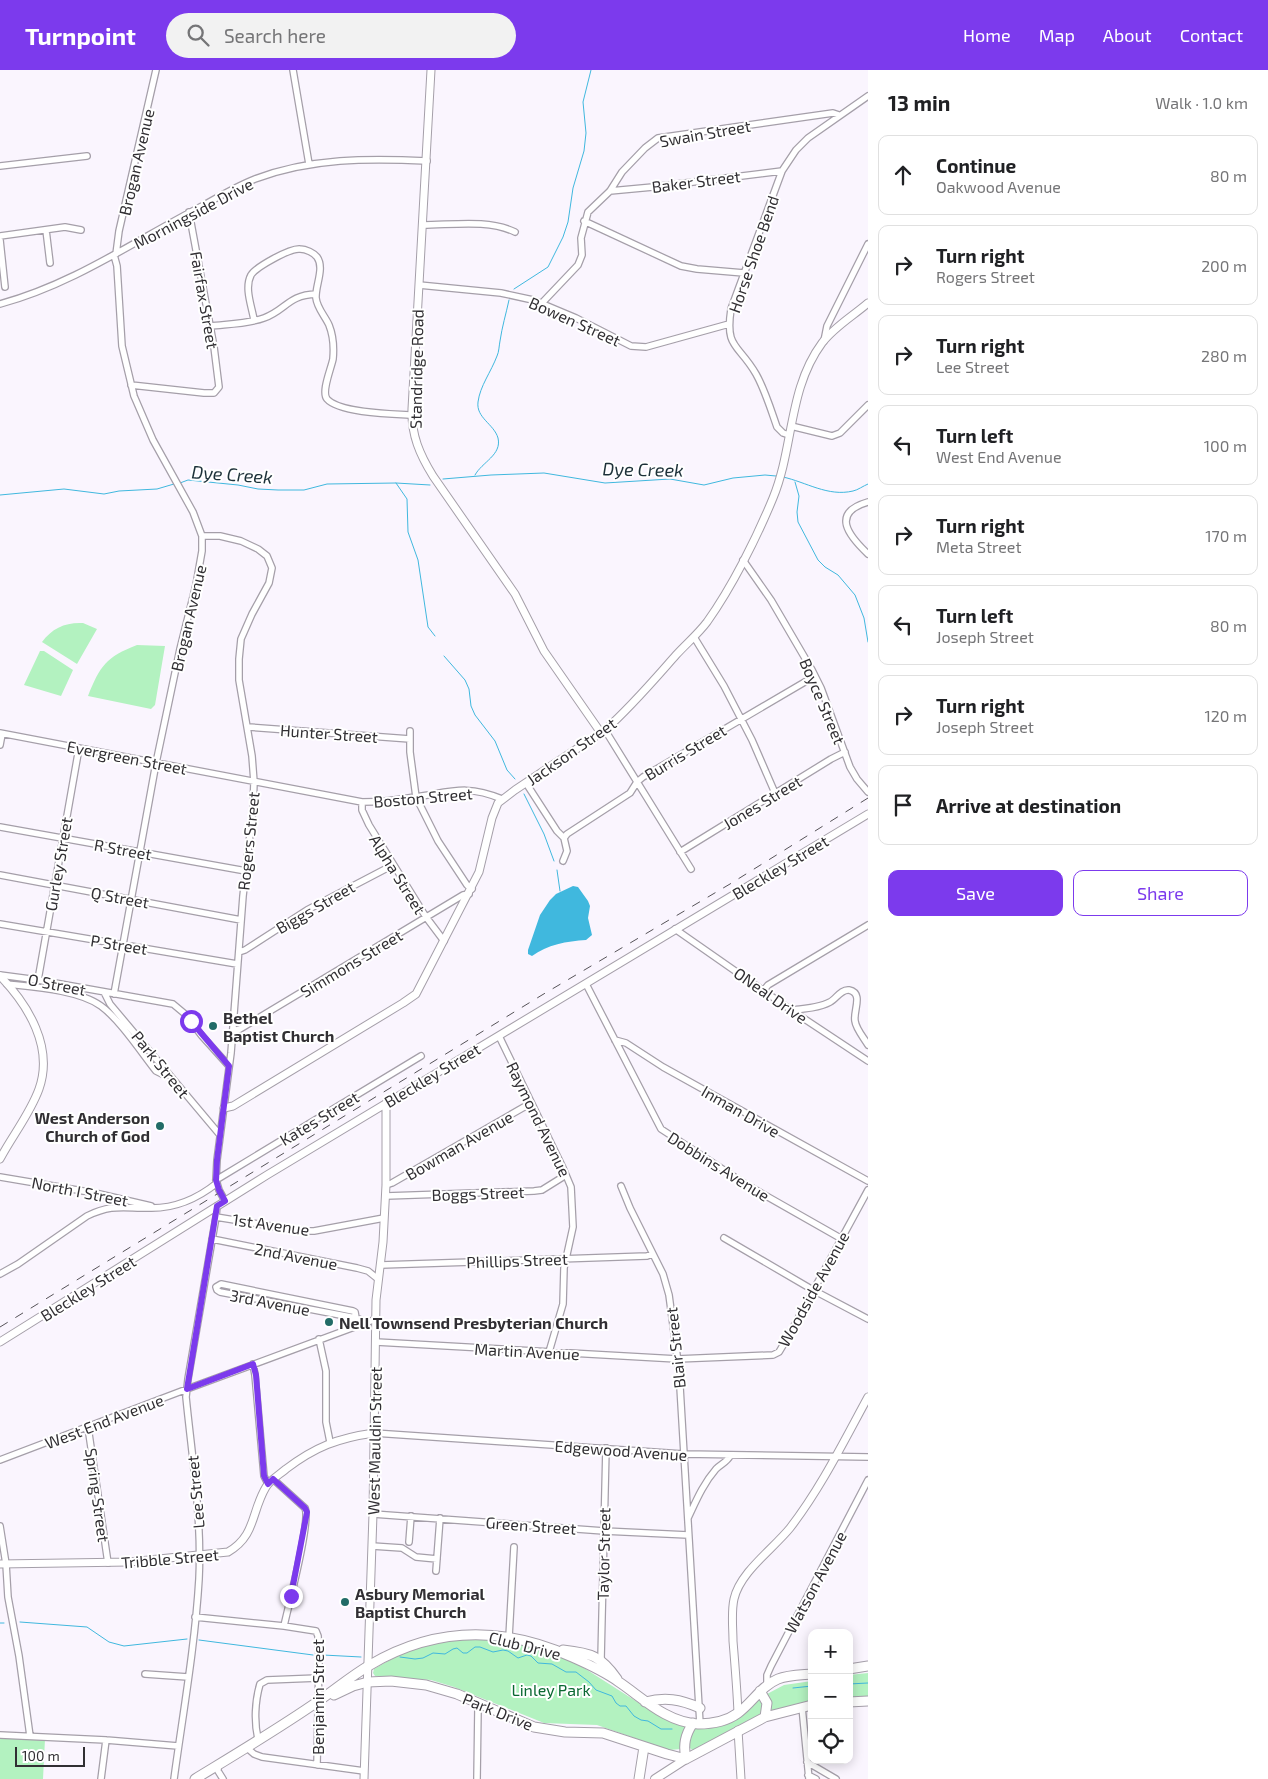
<!DOCTYPE html>
<meta charset="utf-8">
<style>
:root{--surface:#fff;--page:#f2f2f2;--text:#202124;--muted:#757577;--line:#e0e0e0;--accent:#7c3aed}
body{margin:0;font-family:"Exo 2",sans-serif;background:var(--page);color:var(--text)}
.controls{position:absolute;right:15px;bottom:15px;display:grid;overflow:hidden;border-radius:10px;box-shadow:0 2px 12px #0003}
.controls button{width:45px;height:45px;display:grid;place-items:center;padding:0;border:0;border-bottom:1px solid var(--line);background:var(--surface);color:var(--text);font:25px sans-serif}
.scale{position:absolute;left:15px;bottom:12px;width:70px;box-sizing:border-box;padding-left:5px;border:2px solid #312f33;border-top:0;font-size:14px;line-height:18px;white-space:nowrap;color:#312f33;-webkit-text-stroke:4px #fff;paint-order:stroke}
.stop{position:absolute;width:15px;height:15px;margin:-11px;border:4px solid #7c3aed;border-radius:50%;background:#fff}
.stop.end{background:#7c3aed;border-color:#fff;box-shadow:0 1px 5px #0008}
.list{margin:0;padding:0;list-style:none}
h2{display:flex;justify-content:space-between;align-items:center;height:65px;margin:0;padding:0 20px;font-size:21px}
h2 small{font-size:16px;font-weight:400;color:var(--muted)}
.list li{display:grid;grid-template-columns:32px 1fr auto;gap:15px;align-items:center;box-sizing:border-box;height:80px;margin:0 10px 10px;padding:0 10px;border:1px solid var(--line);border-radius:10px}
.list b{display:block;font-size:19px;white-space:nowrap}
.list p{margin:0;font-size:16px;white-space:nowrap;color:var(--muted)}
.list em{font-size:16px;font-style:normal;color:var(--muted)}
.actions{display:flex;gap:10px;padding:15px 20px}
.actions a{flex:1;padding:11px 0;border:1px solid var(--accent);border-radius:10px;text-align:center;font-size:18px;color:var(--accent)}
.actions .main{background:var(--accent);color:#fff}
.icon{flex:none;width:28px;height:28px;fill:none;stroke:currentColor;stroke-width:2;stroke-linecap:round;stroke-linejoin:round}
.map{position:relative;flex:none;width:868px;height:1709px;overflow:hidden}
header{display:flex;align-items:center;gap:30px;box-sizing:border-box;height:70px;padding:0 25px;background:var(--accent);color:#fff}
header strong{font-size:24px}
nav{display:flex;gap:28px;margin-inline-start:auto;font-size:18px}
.search{width:350px;height:45px;background:var(--page);display:flex;align-items:center;gap:12px;box-sizing:border-box;padding:0 18px;border-radius:28px;color:var(--muted);font-size:19px}
main{display:flex}
aside{flex:1;background:var(--surface)}
.map>svg:first-child{display:block}
</style>
<header>
<strong>Turnpoint</strong>
<div class="search"><svg class="icon" aria-label="search" viewBox="0 0 24 24"><circle cx="10" cy="10" r="6"/><path d="M15 15l6 6"/></svg>Search here</div>
<nav><a>Home</a><a>Map</a><a>About</a><a>Contact</a></nav>
</header>
<main>
<div class="map">
<svg width="868" height="1709" viewBox="0 0 868 1709">
<rect width="100%" height="100%" fill="#faf5fe"/>
<path fill="#b3f2c0" d="M 83,553 L 97,559 L 77,594 L 42,572 C 52,558 66,552 83,553 Z
M 137,575 L 165,576 L 155,635 L 151,639 L 88,626 C 100,596 106,587 137,575 Z
M 40,581 L 44,581 L 73,600 L 61,626 L 24,615 Z
M 468,1567 L 508,1571 L 573,1591 L 661,1647 L 688,1657 L 681,1679 L 669,1680 L 597,1655 L 544,1653 L 454,1617 L 431,1610 L 375,1606 L 373,1603 L 374,1599 L 402,1583 L 430,1574 Z
M 868,1603 L 868,1627 L 849,1629 L 849,1605 Z
M 812,1611 L 812,1631 L 772,1642 L 767,1624 L 784,1615 Z
M 760,1627 L 763,1631 L 762,1645 L 737,1656 L 699,1678 L 692,1680 L 688,1676 L 688,1670 L 695,1657 L 724,1654 Z
M 0,1667 L 45,1669 L 43,1709 L 0,1709 Z"/>
<path fill="#40b8de" d="M 573,816 L 578,817 L 588,831 L 590,836 L 588,848 L 592,865 L 586,870 C 567,871 547,875 532,886 L 528,884 L 528,880 L 540,845 L 550,830 L 556,824 Z"/>
<g fill="none" stroke-linecap="round" stroke-linejoin="round">
<path stroke="#40b8de" stroke-width="1" d="M 514,219 L 548,197 L 563,167 L 568,152 L 573,118 L 584,81 L 586,63 L 583,32 L 591,0
M 475,405 C 482,392 502,385 498,368 C 494,354 476,348 478,332 C 480,316 491,302 497,286 C 499,282 499,276 500,271 C 502,257 506,244 509,230
M 783,407 C 806,412 828,427 853,421 C 858,420 863,416 868,414
M 443,409 L 491,405 L 544,403 L 605,413 L 670,409 L 704,415 L 733,408 L 765,405 L 776,406
M 795,412 L 799,426 L 797,442 L 798,452 L 818,490 L 825,497 L 838,505 L 855,525 L 864,548 L 868,572
M 180,413 L 188,410 L 238,415 L 258,419 L 278,420 L 304,420 L 327,414 L 396,413 L 430,415
M 396,413 L 407,429 L 408,462 L 418,490 L 428,557 L 435,566
M 0,425 L 64,419 L 104,424 L 119,421 L 157,419 L 174,414
M 444,586 L 465,610 L 469,619 L 471,636 L 475,645 L 495,671 L 507,700 L 515,709
M 524,724 L 544,764 L 554,791
M 557,800 L 560,821
M 20,1552 L 87,1557 L 109,1572 L 124,1576 L 187,1569
M 0,1553 L 4,1553
M 199,1570 L 313,1585
M 323,1585 L 361,1587
M 400,1587 L 415,1589 L 423,1588 L 433,1583 L 445,1584 L 453,1579 L 457,1578 L 463,1583 L 467,1583 L 475,1577 L 480,1577 L 493,1582 L 503,1580 L 508,1581 L 518,1588 L 527,1585 L 531,1586 L 538,1593 L 552,1594 L 566,1602 L 576,1602 L 589,1612 L 596,1620 L 612,1626 L 616,1633 L 620,1636 L 626,1636 L 634,1646 L 641,1650 L 648,1651 L 661,1659 L 672,1659
M 849,1614 L 868,1613
M 793,1618 L 812,1616"/>
<g stroke="#a59fa9" stroke-width="8">
<path id="minor" d="M 293,0 L 309,94
M 0,96 L 87,86
M 610,121 L 653,117 L 782,101
M 584,151 L 681,196 L 697,199 L 744,203
M 423,155 C 452,155 488,149 515,162
M 46,160 L 50,193
M 0,166 L 65,157 L 81,160
M 0,170 L 5,217
M 116,184 L 119,161 L 156,0
M 114,185 L 117,196 L 122,276 L 134,326 L 153,370 L 193,442 L 202,466 L 202,481 L 196,515 L 180,579 L 156,693 L 114,924
M 419,215 L 501,223 L 533,230 L 576,248 L 631,276 L 646,277 L 729,254
M 0,234 C 74,214 136,170 204,135 C 220,126 237,116 255,109 C 310,88 369,88 427,91
M 541,234 L 578,195 L 582,185 L 581,168 L 588,142 L 610,121 L 622,102 L 645,78 L 658,68 L 833,43 L 839,45
M 254,250 C 252,237 244,218 251,205 C 256,197 290,178 300,179 C 306,179 314,183 317,187 C 325,198 315,216 316,228 C 317,238 325,246 329,255 C 333,265 334,278 333,289 C 331,299 321,322 327,329 C 339,343 393,344 412,345
M 210,256 C 227,254 248,254 264,248 C 286,240 288,225 316,224
M 824,271 L 827,256 L 868,174
M 131,315 L 204,323 L 214,323 L 219,317 L 214,277 L 189,142
M 791,356 L 832,366 L 840,363 L 868,335
M 789,365 L 783,363 L 777,357 C 771,340 765,320 756,304 C 738,273 725,279 731,239 L 782,101 L 796,80 L 808,68 L 868,26
M 868,432 C 830,443 849,466 868,484
M 202,466 L 220,466 L 241,471 L 258,479 L 267,486 L 272,498 L 269,513 L 252,544 L 241,569 L 239,589 L 239,610 L 252,686 L 254,712 L 253,738 L 243,826 L 231,983 L 217,1090 L 216,1110 L 219,1120 L 225,1131
M 743,490 L 771,530 L 812,600 L 821,618 L 850,697 L 857,709 L 868,722
M 694,567 L 724,616 L 752,670 L 775,723
M 248,657 L 410,669
M 605,660 L 691,799
M 410,661 L 410,682 L 416,727 L 438,771 L 467,815 L 472,819
M 0,663 L 362,732 C 380,732 398,730 415,727 C 451,722 466,714 502,729
M 0,675 L 2,664
M 526,713 L 557,761 L 564,768 L 567,781 L 563,791
M 362,732 L 362,740 L 369,755 L 426,847 L 444,871
M 0,757 L 246,801
M 564,768 L 567,764 L 630,723 L 637,712 L 643,707 L 815,606
M 680,782 L 831,689 L 845,682
M 0,805 L 241,850
M 0,854 L 237,894
M 675,859 L 791,940 L 868,991
M 239,882 L 245,880 L 307,840 L 393,795
M 0,905 L 38,910 L 173,934 L 185,944 L 202,966 L 229,996
M 38,910 L 79,678
M 7,914 C 34,917 79,920 101,936 C 120,950 141,982 156,1001 L 162,1004 L 167,1002
M 586,914 L 661,1059 L 747,1115 L 842,1169
M 764,920 L 768,915 L 868,855
M 104,922 L 110,934 L 220,1065
M 791,940 C 803,939 819,938 830,932 C 836,929 841,919 849,920 C 864,923 853,941 855,951 C 856,959 864,968 868,975
M 233,961 L 240,959 L 463,825 L 469,824
M 499,966 L 563,1098 L 571,1117 L 573,1157 L 564,1198 L 563,1234 L 549,1282
M 615,970 L 626,973 L 663,997 L 868,1111
M 0,1107 L 95,1123 L 151,1136
M 216,1110 L 421,986
M 386,1115 L 392,1113 L 531,1033
M 621,1116 L 630,1138 L 663,1204 L 669,1225 L 679,1300 L 700,1654
M 386,1126 L 534,1121 L 542,1120 L 566,1105
M 216,1147 L 302,1161 L 314,1161 L 384,1148
M 724,1168 L 813,1220 L 868,1249
M 212,1169 L 357,1198 L 368,1201 L 378,1209
M 381,1195 L 647,1186 L 652,1184
M 0,1204 L 18,1194 L 87,1146 C 112,1134 122,1138 148,1138 C 174,1139 197,1129 217,1113
M 356,1248 L 355,1242 L 353,1241 L 221,1214 L 216,1217 L 217,1220 L 220,1222 L 356,1248 L 366,1252
M 319,1269 L 326,1301 L 326,1352 L 330,1372
M 376,1272 L 677,1289 L 773,1285 L 779,1282 L 788,1267 L 868,1120
M 253,1294 L 255,1305 L 264,1406 L 268,1414
M 88,1357 L 108,1493
M 374,1363 L 683,1384 L 868,1387
M 0,1390 L 187,1319 L 376,1249
M 273,1409 L 305,1438 C 311,1451 288,1537 284,1556
M 373,1444 L 604,1461 L 688,1465
M 688,1448 C 696,1431 703,1414 716,1399 C 721,1394 727,1392 730,1386
M 0,1456 L 6,1494 L 8,1527 L 19,1586 L 30,1666
M 409,1472 L 411,1446
M 372,1476 L 402,1478 L 416,1487 L 437,1489
M 436,1501 L 440,1448
M 195,1547 L 284,1556 L 316,1561 L 318,1566 L 319,1587 L 317,1695
M 509,1567 L 514,1477
M 601,1589 L 606,1378
M 145,1604 L 188,1607
M 767,1616 L 767,1605 L 771,1596 L 868,1410
M 802,1637 L 809,1709
M 0,1665 L 106,1670 L 178,1676
M 258,1669 C 254,1652 255,1631 260,1614 L 267,1610 L 318,1608
M 246,1677 L 254,1684 L 262,1687 L 364,1701
M 807,1692 L 836,1709
M 218,1695 L 218,1701 L 223,1709
M 808,1705 L 816,1709
M 101,1709 L 106,1670
M 174,1709 C 183,1643 195,1576 199,1509 C 202,1448 192,1387 186,1327 L 188,1309 L 216,1147 L 217,1136
M 477,1709 L 478,1638 L 479,1634"/>
</g>
<g stroke="#a59fa9" stroke-width="9">
<path id="tertiary" d="M 431,0 L 412,339 C 411,365 420,385 433,406 L 515,524 L 544,581 L 601,663
M 0,906 C 28,935 54,977 39,1019 C 30,1044 12,1066 0,1089
M 224,1038 L 233,1036 L 403,933 L 416,924 L 479,802 L 492,748 L 498,733 L 515,720 L 605,660 C 631,637 653,611 676,585 C 686,574 698,564 707,552 C 732,517 757,467 773,428 C 794,377 788,319 822,273 C 834,257 853,246 868,233
M 0,1272 L 267,1105 L 868,744
M 0,1494 L 129,1492 L 228,1482 C 256,1466 251,1442 266,1417 C 270,1410 279,1405 286,1399 C 315,1377 338,1368 374,1363
M 738,1643 C 737,1619 735,1595 733,1571 C 733,1558 731,1542 734,1529 C 740,1502 773,1479 790,1458 C 821,1418 844,1371 868,1327
M 738,1660 L 741,1709
M 364,1709 L 373,1444 L 376,1230 L 383,1172 L 386,1115 L 386,1033"/>
</g>
<g stroke="#a59fa9" stroke-width="10">
<path id="secondary" d="M 655,1709 L 686,1689"/>
</g>
<g stroke="#a59fa9" stroke-width="11">
<path id="primary" d="M 563,1580 C 591,1583 601,1586 617,1609
M 849,1599 L 868,1596
M 760,1621 L 767,1633 L 765,1647
M 334,1625 L 353,1616 L 368,1612 L 391,1611 L 426,1615 L 457,1624 L 534,1657 L 565,1662 L 603,1663 L 667,1684 L 686,1689
M 645,1632 C 665,1627 680,1629 700,1638
M 849,1632 L 868,1631
M 686,1689 L 765,1647 L 812,1635
M 686,1689 C 683,1675 685,1665 693,1653
M 195,1709 C 236,1684 278,1659 317,1632 C 335,1620 351,1606 370,1595 C 436,1556 503,1556 572,1587 C 588,1594 605,1602 619,1612 C 644,1629 666,1652 698,1654 C 711,1654 727,1651 738,1643 C 752,1633 761,1616 778,1609 C 788,1605 801,1605 812,1604
M 639,1709 L 644,1677"/>
</g>
<use href="#minor" stroke="#fff" stroke-width="5.5"/>
<use href="#tertiary" stroke="#fff" stroke-width="7"/>
<use href="#secondary" stroke="#fff" stroke-width="8"/>
<use href="#primary" stroke="#fff" stroke-width="9"/>
<path stroke="#565358" stroke-width="1" stroke-dasharray="9 9" stroke-linecap="butt" d="M 0,1257 L 542,925 L 730,814 L 868,728"/>
</g>
<g fill="none" stroke-linecap="round" stroke-linejoin="round">
<path stroke="#7c3aed" stroke-width="6" d="M 191,951 L 229,996 L 217,1090 L 216,1110 L 219,1120 L 225,1131 L 217,1136 L 187,1319 L 253,1294 L 256,1305 L 264,1406 L 268,1414 L 273,1409 L 305,1438 L 307,1442 L 291,1526"/>
</g>
<g fill="#226c67" stroke="#fff" stroke-width="2">
<circle cx="213" cy="956" r="5"/>
<circle cx="160" cy="1056" r="5"/>
<circle cx="329" cy="1252" r="5"/>
<circle cx="345" cy="1532" r="5"/>
</g>
<g text-anchor="middle" dominant-baseline="central" stroke-width="4" stroke-linejoin="round" paint-order="stroke">
<g font-size="16" fill="#312f33" stroke="#fff">
<text transform="translate(705 63) rotate(-10)">Swain Street</text>
<text transform="translate(136 92) rotate(-77)">Brogan Avenue</text>
<text transform="translate(696 111) rotate(-7)">Baker Street</text>
<text transform="translate(193 143) rotate(-28)">Morningside Drive</text>
<text transform="translate(753 184) rotate(-71)">Horse Shoe Bend</text>
<text transform="translate(205 230) rotate(80)">Fairfax Street</text>
<text transform="translate(575 251) rotate(24)">Bowen Street</text>
<text transform="translate(416 299) rotate(-89)">Standridge Road</text>
<text transform="translate(188 548) rotate(-77)">Brogan Avenue</text>
<text transform="translate(823 631) rotate(67)">Boyce Street</text>
<text transform="translate(329 663) rotate(4)">Hunter Street</text>
<text transform="translate(571 681) rotate(-35)">Jackson Street</text>
<text transform="translate(685 682) rotate(-31)">Burris Street</text>
<text transform="translate(127 687) rotate(11)">Evergreen Street</text>
<text transform="translate(423 727) rotate(-5)">Boston Street</text>
<text transform="translate(762 732) rotate(-31)">Jones Street</text>
<text transform="translate(248 771) rotate(-84)">Rogers Street</text>
<text transform="translate(123 779) rotate(10)">R Street</text>
<text transform="translate(58 794) rotate(-80)">Gurley Street</text>
<text transform="translate(780 797) rotate(-31)">Bleckley Street</text>
<text transform="translate(398 804) rotate(58)">Alpha Street</text>
<text transform="translate(120 827) rotate(10)">Q Street</text>
<text transform="translate(315 837) rotate(-30)">Biggs Street</text>
<text transform="translate(119 874) rotate(9)">P Street</text>
<text transform="translate(351 893) rotate(-31)">Simmons Street</text>
<text transform="translate(57 914) rotate(11)">O Street</text>
<text transform="translate(771 925) rotate(35)">ONeal Drive</text>
<text transform="translate(161 994) rotate(51)">Park Street</text>
<text transform="translate(432 1005) rotate(-31)">Bleckley Street</text>
<text transform="translate(741 1041) rotate(30)">Inman Drive</text>
<text transform="translate(319 1048) rotate(-31)">Kates Street</text>
<text transform="translate(539 1049) rotate(64)">Raymond Avenue</text>
<text transform="translate(459 1075) rotate(-30)">Bowman Avenue</text>
<text transform="translate(719 1096) rotate(32)">Dobbins Avenue</text>
<text transform="translate(80 1121) rotate(11)">North I Street</text>
<text transform="translate(478 1123) rotate(-2)">Boggs Street</text>
<text transform="translate(271 1154) rotate(8)">1st Avenue</text>
<text transform="translate(296 1186) rotate(11)">2nd Avenue</text>
<text transform="translate(517 1190) rotate(-2)">Phillips Street</text>
<text transform="translate(88 1218) rotate(-32)">Bleckley Street</text>
<text transform="translate(813 1219) rotate(-61)">Woodside Avenue</text>
<text transform="translate(270 1232) rotate(11)">3rd Avenue</text>
<text transform="translate(675 1278) rotate(-96)">Blair Street</text>
<text transform="translate(527 1281) rotate(3)">Martin Avenue</text>
<text transform="translate(104 1351) rotate(-21)">West End Avenue</text>
<text transform="translate(374 1371) rotate(-89)">West Mauldin Street</text>
<text transform="translate(621 1380) rotate(4)">Edgewood Avenue</text>
<text transform="translate(195 1422) rotate(-95)">Lee Street</text>
<text transform="translate(98 1425) rotate(82)">Spring Street</text>
<text transform="translate(531 1455) rotate(4)">Green Street</text>
<text transform="translate(603 1484) rotate(-89)">Taylor Street</text>
<text transform="translate(170 1488) rotate(-5)">Tribble Street</text>
<text transform="translate(815 1512) rotate(-62)">Watson Avenue</text>
<text transform="translate(525 1575) rotate(14)">Club Drive</text>
<text transform="translate(317 1627) rotate(-90)">Benjamin Street</text>
<text transform="translate(498 1641) rotate(22)">Park Drive</text>
</g>
<g font-size="16" font-weight="bold" fill="#312f33" stroke="#fff" text-anchor="start">
<text x="223" y="947">Bethel<tspan x="223" dy="18">Baptist Church</tspan></text>
<text x="150" y="1047" text-anchor="end">West Anderson<tspan x="150" dy="18">Church of God</tspan></text>
<text x="339" y="1252">Nell Townsend Presbyterian Church</text>
<text x="355" y="1523">Asbury Memorial<tspan x="355" dy="18">Baptist Church</tspan></text>
</g>
<g font-size="16" fill="#0a6832" stroke="#fff">
<text x="551" y="1619">Linley Park</text>
</g>
<g font-size="18" font-style="italic" fill="#1d3139" stroke="#fff">
<text transform="translate(643 399) rotate(1)">Dye Creek</text>
<text transform="translate(232 404) rotate(4)">Dye Creek</text>
</g>
</g>
</svg>
<div class="controls">
<button>+</button>
<button>−</button>
<button><svg class="icon" aria-label="locate" viewBox="0 0 24 24"><circle cx="12" cy="12" r="6"/><path d="M12 2v4M12 18v4M2 12h4M18 12h4"/></svg></button>
</div>
<div class="scale">100 m</div>
<div class="stop" style="left:191px;top:951px"></div>
<div class="stop end" style="left:291px;top:1526px"></div>
</div>
<aside>
<h2>13 min<small>Walk · 1.0 km</small></h2>
<ul class="list">
<li><svg class="icon" aria-label="ahead" viewBox="0 0 24 24"><path d="M12 20V5M6 11l6-6 6 6"/></svg><div><b>Continue</b><p>Oakwood Avenue</p></div><em>80 m</em></li>
<li><svg class="icon" aria-label="right" viewBox="0 0 24 24"><path d="M7 20v-9h11M14 6l5 5-5 5"/></svg><div><b>Turn right</b><p>Rogers Street</p></div><em>200 m</em></li>
<li><svg class="icon" aria-label="right" viewBox="0 0 24 24"><path d="M7 20v-9h11M14 6l5 5-5 5"/></svg><div><b>Turn right</b><p>Lee Street</p></div><em>280 m</em></li>
<li><svg class="icon" aria-label="left" viewBox="0 0 24 24"><path d="M17 20v-9H6M10 6l-5 5 5 5"/></svg><div><b>Turn left</b><p>West End Avenue</p></div><em>100 m</em></li>
<li><svg class="icon" aria-label="right" viewBox="0 0 24 24"><path d="M7 20v-9h11M14 6l5 5-5 5"/></svg><div><b>Turn right</b><p>Meta Street</p></div><em>170 m</em></li>
<li><svg class="icon" aria-label="left" viewBox="0 0 24 24"><path d="M17 20v-9H6M10 6l-5 5 5 5"/></svg><div><b>Turn left</b><p>Joseph Street</p></div><em>80 m</em></li>
<li><svg class="icon" aria-label="right" viewBox="0 0 24 24"><path d="M7 20v-9h11M14 6l5 5-5 5"/></svg><div><b>Turn right</b><p>Joseph Street</p></div><em>120 m</em></li>
<li><svg class="icon" aria-label="arrive" viewBox="0 0 24 24"><path d="M6 21V4h12l-3 4 3 4H6"/></svg><div><b>Arrive at destination</b></div></li>
</ul>
<div class="actions"><a class="main">Save</a><a>Share</a></div>
</aside>
</main>
